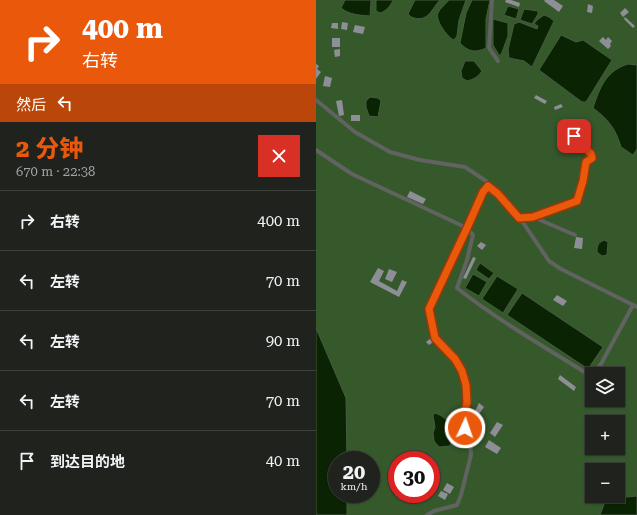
<!DOCTYPE html>
<html lang="zh">
<meta charset="utf-8">
<style>
:root{--surface:#1f221d;--page:#272a26;--text:#f1f3f6;--muted:#a1a4a4;--line:#3c3f3b;--accent:#ea580c}
body{margin:0;font-family:"Roboto Serif","Noto Sans SC",serif;background:var(--page);color:var(--text);height:100vh;display:flex;flex-direction:column;font-size:15px;white-space:nowrap}
*{box-sizing:border-box;margin:0}
p{font-size:13px;color:var(--muted)}
.icon{flex:none;width:22px;height:22px;fill:none;stroke:currentColor;stroke-width:2;stroke-linecap:round;stroke-linejoin:round}
.map{position:relative;flex:1;overflow:hidden}
.side{display:flex;flex-direction:column;background:var(--surface);width:316px}
.side>*{flex:none}
.guide{background:#ea580c;color:#fff;overflow:hidden}
.fabs{position:absolute;left:269px;top:367px;display:grid;gap:8px}
.fabs a{display:grid;place-items:center;width:40px;height:40px;border-radius:0px;background:var(--surface);box-shadow:0 1px 3px #0004,0 0 0 1px var(--line);font-size:20px}
.speed{position:absolute;left:12px;top:451px;display:flex;gap:8px;font-size:20px;font-weight:700;text-align:center}
.speed>*{display:grid;place-content:center;width:52px;height:52px;border-radius:50%;background:var(--surface);box-shadow:0 1px 3px #0004,0 0 0 1px var(--line);line-height:1}
.speed small{font-size:10px;font-weight:400}
.speed .limit{border:6px solid #d22;background:#fff;color:#111}
.pin{position:absolute;display:grid;place-items:center;width:34px;height:34px;color:#fff;margin:-17px;border-radius:8px;box-shadow:0 2px 6px #0006}
.me{position:absolute;width:44px;margin:-22px;rotate:3deg;stroke-linejoin:round;filter:drop-shadow(0 0 3px #0008)}
.turn{display:flex;align-items:center;gap:14px;height:84px;padding:0 16px;font-size:18px}
.turn .icon{width:52px;height:52px;stroke-width:2.5}
.turn b{display:block;font-size:28px;line-height:34px}
.then{display:flex;align-items:center;height:38px;padding:0 16px;background:#0003;gap:8px;font-size:15px}
.round{display:grid;place-items:center;flex:none;width:42px;height:42px;border-radius:0px;background:var(--page)}
.overview{display:flex;align-items:center;justify-content:space-between;height:68px;padding:0 16px}
h1{font-size:24px;font-weight:800;line-height:30px;color:var(--accent)}
ul{padding:0;list-style:none}
li{display:flex;align-items:center;gap:12px;height:60px;padding:0 16px;border-top:1px solid var(--line)}
li div{flex:1}
li b{display:block;font-size:15px}
li em{font-style:normal}
main{display:flex;flex:1;min-height:0}
.map>svg:first-child{display:block}
.green{fill:#36592c;fill-rule:evenodd}
.water{fill:#0a2403;stroke:#475a42}
.building{fill:#8e8e97}
.lines{fill:none;stroke-linecap:round;stroke-linejoin:round}
.minor{stroke:#60635f;stroke-width:4}
.route-casing{stroke:#983908;stroke-width:10}
.route{stroke:#ea580c;stroke-width:7}
</style>
<main>
<section class="side">
<div class="guide">
<div class="turn"><svg class="icon" aria-label="right" viewBox="0 0 24 24"><path d="M7 20v-9h11M14 6l5 5-5 5"/></svg><div><b>400 m</b>右转</div></div>
<div class="then">然后<svg class="icon" aria-label="left" viewBox="0 0 24 24"><path d="M17 20v-9H6M10 6l-5 5 5 5"/></svg></div>
</div>
<div class="overview"><div><h1>2 分钟</h1><p>670 m · 22:38</p></div><a class="round" style="background:#d93025;color:#fff"><svg class="icon" aria-label="close" viewBox="0 0 24 24"><path d="M6 6l12 12M18 6L6 18"/></svg></a></div>
<ul>
<li><svg class="icon" aria-label="right" viewBox="0 0 24 24"><path d="M7 20v-9h11M14 6l5 5-5 5"/></svg><div><b>右转</b></div><em>400 m</em></li>
<li><svg class="icon" aria-label="left" viewBox="0 0 24 24"><path d="M17 20v-9H6M10 6l-5 5 5 5"/></svg><div><b>左转</b></div><em>70 m</em></li>
<li><svg class="icon" aria-label="left" viewBox="0 0 24 24"><path d="M17 20v-9H6M10 6l-5 5 5 5"/></svg><div><b>左转</b></div><em>90 m</em></li>
<li><svg class="icon" aria-label="left" viewBox="0 0 24 24"><path d="M17 20v-9H6M10 6l-5 5 5 5"/></svg><div><b>左转</b></div><em>70 m</em></li>
<li><svg class="icon" aria-label="arrive" viewBox="0 0 24 24"><path d="M6 21V4h12l-3 4 3 4H6"/></svg><div><b>到达目的地</b></div><em>40 m</em></li>
</ul>
</section>
<div class="map">
<svg width="321" height="515" viewBox="0 0 321 515">
<rect width="100%" height="100%" fill="#292e27"/>
<!-- green -->
<path class="green" d="M0,0H321V515H0ZM276,374H302V400H276ZM276,422H302V448H276ZM21,460H55V494H21ZM81,460H115V494H81ZM276,470H302V496H276Z"/>
<!-- water -->
<g class="water">
<path d="M29,0H55L54,16C43,15 34,15 25,8Z"/>
<path d="M60,0H77C74,7 70,11 64,13L60,11Z"/>
<path d="M99,0H124C114,11 112,23 95,17L92,14Z"/>
<path d="M133,0H150L143,20L141,36L138,40C131,37 119,20 122,13C124,8 130,4 133,0Z"/>
<path d="M156,0H174L170,19V48C160,53 152,52 144,43L150,13Z"/>
<path d="M192,6L203,9L200,19L188,15Z"/>
<path d="M208,9L222,11V14L216,24L204,20Z"/>
<path d="M228,15L233,17L238,21L216,67L208,61L193,58L192,50L198,24L203,22L221,29L222,26L218,24L221,20Z"/>
<path d="M177,19L192,23V36L185,55H183L177,45Z"/>
<path d="M245,35L260,42L267,40L296,60L270,102H266L223,70Z"/>
<path d="M149,61H158L166,71C162,77 158,79 151,81L146,78L145,71Z"/>
<path d="M312,64L321,65V149L317,155L305,147C300,129 292,119 277,108C284,87 290,71 312,64Z"/>
<path d="M54,97L62,98L65,101L62,117L53,116L50,107V101Z"/>
<path d="M288,240L292,242L291,255L286,256L281,252C281,246 282,243 288,240Z"/>
<path d="M164,263L178,273L173,279L160,270Z"/>
<path d="M157,274L171,282L163,296L149,288Z"/>
<path d="M181,276L202,289L187,313L166,299Z"/>
<path d="M206,293L287,347L272,369L191,315Z"/>
<path d="M0,328L30,398L31,460H21V494H31V515H0Z"/>
<path d="M118,413C134,417 138,431 134,446L123,447L118,441L117,433L119,427L117,416Z"/>
<path d="M321,496V515H284L290,499Z"/>
</g>
<!-- building -->
<g class="building">
<path d="M190,0H195L204,3L203,7L189,2Z"/>
<path d="M229,0H238L247,6L243,12L228,1Z"/>
<path d="M272,4L277,6L276,13L271,12Z"/>
<path d="M309,8L313,12L307,17L304,13Z"/>
<path d="M309,17L319,26L317,28L308,19Z"/>
<path d="M26,22L32,23L31,30L25,29Z"/>
<path d="M16,23H22V29L15,28Z"/>
<path d="M39,25L49,27L47,34L37,32Z"/>
<path d="M287,37L290,40L292,37L296,41L294,44L295,46L292,49L283,41Z"/>
<rect x="16" y="38" width="8" height="9"/>
<path d="M24,49V56L19,57L18,50Z"/>
<path d="M0,64L3,66L1,69L5,72L0,79Z"/>
<path d="M9,76L16,78L14,87L7,86Z"/>
<path d="M220,95L231,101L229,104L218,98Z"/>
<path d="M26,100L28,115L23,116L20,101Z"/>
<path d="M245,104L247,107L239,110L238,107Z"/>
<rect x="35" y="115" width="9" height="6"/>
<path d="M254,126L256,130L245,134L243,130Z"/>
<path d="M94,191L110,199L107,204L91,197Z"/>
<path d="M260,237L267,238L266,249L258,248Z"/>
<path d="M165,242L170,245L166,250L161,246Z"/>
<path d="M157,257L160,258L150,279L147,278Z"/>
<path d="M62,268L68,271L63,281L81,291L86,280L91,282L83,297L54,282Z"/>
<path d="M73,269L81,272L76,282L69,279Z"/>
<path d="M241,295L251,301L247,306L237,300Z"/>
<path d="M115,338L117,342L113,345L110,342Z"/>
<path d="M244,375L260,387L258,391L242,379Z"/>
<path d="M163,403L168,407L163,414L159,411Z"/>
<path d="M153,416L157,419L153,424L149,421Z"/>
<path d="M181,422L187,425L179,437L174,433Z"/>
<path d="M173,440L185,448L181,454L169,447Z"/>
<path d="M131,483L138,487L134,494L127,490Z"/>
<path d="M125,491L132,494L129,500L122,496Z"/>
</g>
<g class="lines">
<!-- minor -->
<g class="minor">
<path d="M176,0L173,48L182,61"/>
<path d="M0,100L39,132L74,152L104,160L149,167L170,181L172,186L167,192L151,228L113,309L119,338L139,359L146,371L150,385L151,402L148,417L149,428L154,438L155,455L145,495L141,505L118,511L111,515"/>
<path d="M0,150L36,174L151,228L157,235L151,260L141,288C183,321 230,348 275,376L276,375"/>
<path d="M172,186L182,194L208,224L233,261L245,269L321,307"/>
<path d="M217,217L261,201L267,181L270,162L276,158L275,154L258,136"/>
<path d="M203,218L217,217L259,235"/>
<path d="M277,374L285,364L317,305"/>
</g>
</g>
<g class="lines">
<defs>
<path id="route" d="M149,428L148,417L151,402L150,385L146,371L139,359L119,338L113,309L151,228L167,192L172,186L182,194L203,218L217,217L261,201L267,181L270,162L276,158L275,154L258,136"/>
</defs>
<!-- route casing -->
<use href="#route" class="route-casing"/>
<!-- route -->
<use href="#route" class="route"/>
</g>
</svg>
<div class="fabs">
<a><svg class="icon" aria-label="layers" viewBox="0 0 24 24"><path d="M12 4l9 5-9 5-9-5zM3 14l9 5 9-5"/></svg></a>
<a>+</a>
<a>−</a>
</div>
<div class="speed"><div>20<small>km/h</small></div><div class="limit">30</div></div>
<div class="pin" style="left:258px;top:136px;background:#d93025"><svg class="icon" aria-label="arrive" viewBox="0 0 24 24"><path d="M6 21V4h12l-3 4 3 4H6"/></svg></div>
<svg class="me" style="left:149px;top:428px" viewBox="-20 -20 40 40"><circle r="17" fill="#ea580c" stroke="#fff" stroke-width="3"/><path d="M0-11L8 9 0 5-8 9z" fill="#fff"/></svg>
</div>
</main>
